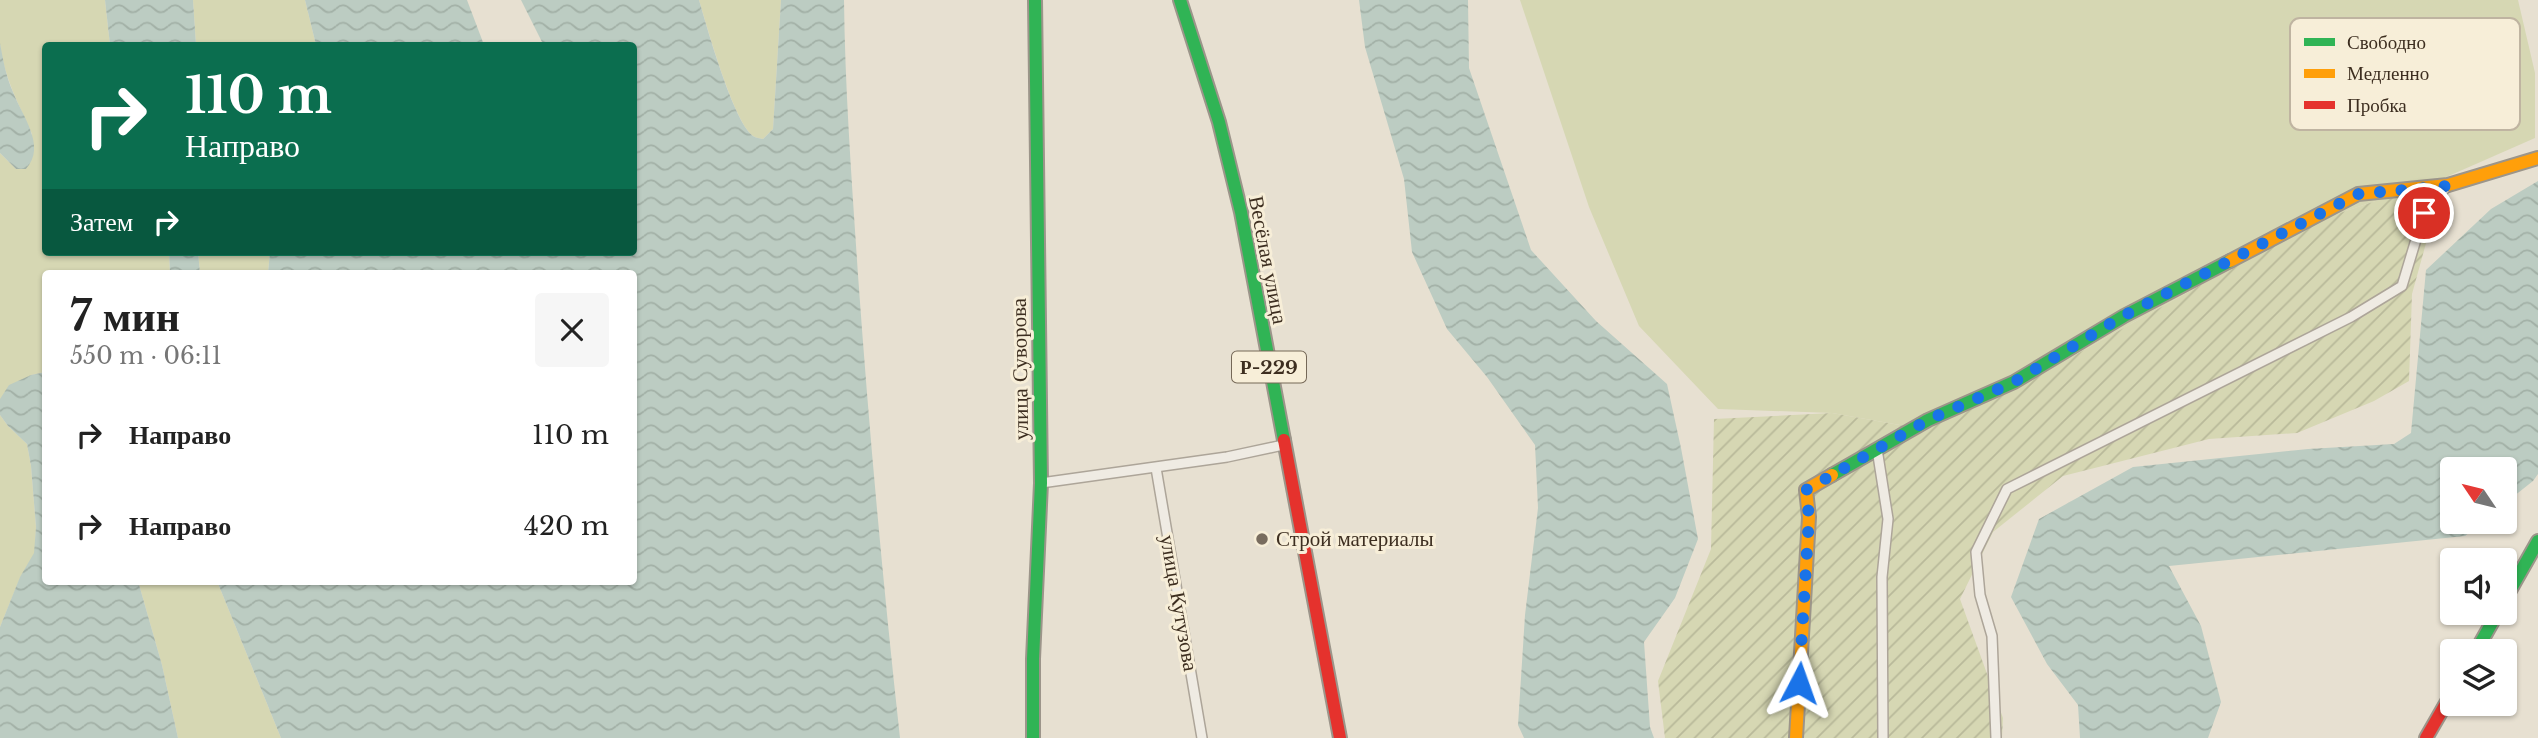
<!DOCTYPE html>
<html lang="ru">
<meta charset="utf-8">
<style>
:root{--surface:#fff;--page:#f6f6f6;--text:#222;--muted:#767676}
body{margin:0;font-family:"Libre Baskerville",serif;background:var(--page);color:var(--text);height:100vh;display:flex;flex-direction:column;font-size:26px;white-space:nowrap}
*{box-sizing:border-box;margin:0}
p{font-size:23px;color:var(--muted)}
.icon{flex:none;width:38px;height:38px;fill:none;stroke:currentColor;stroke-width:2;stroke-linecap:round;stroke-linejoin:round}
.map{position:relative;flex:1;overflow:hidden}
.side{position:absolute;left:42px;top:270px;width:595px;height:315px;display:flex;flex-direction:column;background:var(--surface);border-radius:7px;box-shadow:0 2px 5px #0004}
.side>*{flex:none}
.banner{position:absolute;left:42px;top:42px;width:595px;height:214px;border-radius:7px;box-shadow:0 2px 5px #0004;background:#0b6e4f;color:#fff;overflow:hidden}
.needle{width:46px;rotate:305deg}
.fabs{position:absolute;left:2440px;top:457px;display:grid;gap:14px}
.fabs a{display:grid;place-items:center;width:77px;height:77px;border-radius:7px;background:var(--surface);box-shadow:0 2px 5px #0004;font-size:35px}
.pin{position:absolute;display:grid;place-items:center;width:60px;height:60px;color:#fff;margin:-30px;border:4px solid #fff;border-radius:50%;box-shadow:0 2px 7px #0007}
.me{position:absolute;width:77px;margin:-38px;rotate:4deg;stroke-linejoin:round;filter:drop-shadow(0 0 5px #0008)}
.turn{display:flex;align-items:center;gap:24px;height:147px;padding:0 28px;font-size:32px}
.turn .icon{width:91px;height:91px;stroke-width:2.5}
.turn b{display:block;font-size:49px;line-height:60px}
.then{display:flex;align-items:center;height:66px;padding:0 28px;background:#0003;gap:14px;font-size:26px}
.round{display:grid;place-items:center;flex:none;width:74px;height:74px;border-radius:7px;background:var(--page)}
.summary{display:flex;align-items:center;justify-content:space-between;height:119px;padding:0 28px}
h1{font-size:42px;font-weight:700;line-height:52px}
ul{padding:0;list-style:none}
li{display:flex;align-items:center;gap:21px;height:91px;padding:0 28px}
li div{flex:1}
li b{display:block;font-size:26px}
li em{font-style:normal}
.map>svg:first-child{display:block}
.grass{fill:#d6d7b3}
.garden{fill:url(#garden-furrows)}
.water{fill:url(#water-waves)}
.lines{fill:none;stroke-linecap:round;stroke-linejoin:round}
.street-casing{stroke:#ada599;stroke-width:12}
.fast-casing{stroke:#9c958a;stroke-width:16}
.slow-casing{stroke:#9c958a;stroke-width:16}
.jam-casing{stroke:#9c958a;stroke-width:16}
.street{stroke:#efebe3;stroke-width:9}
.fast{stroke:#30b455;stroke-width:12}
.slow{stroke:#ff9f0a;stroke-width:12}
.jam{stroke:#e5322d;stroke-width:12}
.route{stroke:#1a73e8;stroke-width:12;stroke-dasharray:0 21.6}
.poi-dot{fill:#786c5e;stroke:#f7eed8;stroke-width:2.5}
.labels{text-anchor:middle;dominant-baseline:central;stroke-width:6;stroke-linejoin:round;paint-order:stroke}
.shield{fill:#f7eed8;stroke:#756857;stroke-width:2}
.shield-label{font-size:19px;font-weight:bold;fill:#3d2e20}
.street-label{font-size:21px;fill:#3d2e20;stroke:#f7eed8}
.poi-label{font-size:21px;fill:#3d2e20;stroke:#f7eed8;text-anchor:start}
.key{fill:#f7eed8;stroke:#bfb4a1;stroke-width:2}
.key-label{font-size:19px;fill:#3d2e20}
</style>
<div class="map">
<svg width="2538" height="738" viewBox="0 0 2538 738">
<defs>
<pattern id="garden-furrows" width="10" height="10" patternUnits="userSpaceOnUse" patternTransform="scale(1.75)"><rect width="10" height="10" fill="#d6d7b3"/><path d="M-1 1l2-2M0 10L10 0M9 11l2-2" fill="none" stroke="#b9b99a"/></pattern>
<pattern id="water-waves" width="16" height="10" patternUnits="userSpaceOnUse" patternTransform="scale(1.75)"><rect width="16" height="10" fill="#bcccc2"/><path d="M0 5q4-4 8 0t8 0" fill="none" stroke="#a2b0a6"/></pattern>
</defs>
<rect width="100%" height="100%" fill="#e7e0d1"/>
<!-- grass -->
<g class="grass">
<path d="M0,0H105L110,45L46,46V252H169L170,273H46L45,372L31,375L0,411V153L16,169L32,134C19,105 4,77 0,45C0,30 0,15 0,0Z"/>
<path d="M193,0H305L316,45H196Z"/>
<path d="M699,0H781L773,129L763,139C760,138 756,138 753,136C733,121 707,26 699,0Z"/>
<path d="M1520,0H2518L2535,73V138L2444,178L2316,221L2075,355L1911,427L1832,413L1718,409L1639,326L1589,207Z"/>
<path d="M198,252H270L268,273H200Z"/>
<path d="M0,415L8,426L27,444L31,466L36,527L35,553L20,578L0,627Z"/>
<path d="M138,581H217L281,738H178L162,665Z"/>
</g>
<!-- garden -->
<path class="garden" d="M2444,178L2412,294L2409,381L2374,401L2297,433L2209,439L2063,476L1993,532L1960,599L2003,718L2002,738H1665L1658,681L1711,549L1714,419L1832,413L1911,427L2075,355L2316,221Z"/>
<!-- water -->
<g class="water">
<path d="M105,0H193L196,45H110Z"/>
<path d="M305,0H467L484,45H316Z"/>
<path d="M521,0H699C707,27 733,121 753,136C756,138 760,138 763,139L773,129L781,0H844C845,92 852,183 858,275C869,429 883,584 900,738H281L217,581H634V273H268L270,252H634V46L541,45L542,42Z"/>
<path d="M1359,0H1468L1469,68L1531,250L1596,321L1667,384L1681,448L1698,539L1675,598L1644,642L1650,727L1654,738H1524L1518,725L1525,615L1538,508L1535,445L1487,377L1447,329L1412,252L1404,179L1365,47Z"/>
<path d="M0,43C3,60 6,76 13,92C22,116 47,146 26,169H16L0,153Z"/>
<path d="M2538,181V474L2533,481L2504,504V469H2452V522H2483L2465,536L2169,566L2201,626L2221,702L2208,738H2080L2078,705L2047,664L2011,597L2039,519L2133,467L2308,449L2394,444L2411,433L2426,270L2491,209Z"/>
<path d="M169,252H198L200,273H170Z"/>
<path d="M45,372L46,581H138L162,665L178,738H0V627L20,577L34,553L36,527L31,466L27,444L8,426L0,415V399L9,385L31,375Z"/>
</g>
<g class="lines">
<defs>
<g id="street">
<path d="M1877,449L1888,519L1882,577L1883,738"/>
<path d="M1156,468L1202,738"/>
<path d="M1041,483L1227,457L1283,445"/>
<path d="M1996,738L1992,636L1980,595L1976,552L2007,489L2351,317L2402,286L2424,213L2448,185"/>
</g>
<g id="fast">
<path d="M1180,0L1219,122L1241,212L1284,440"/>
<path d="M1832,475L1928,420L2014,382L2124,316L2230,261"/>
<path d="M2504,601L2538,541"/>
<path d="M2476,651L2498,612"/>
<path d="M1033,738V659L1041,483L1035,0"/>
</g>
<g id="slow">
<path d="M2230,261L2358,194L2448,185L2538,158"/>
<path d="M1796,738L1809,517L1806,490L1832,475"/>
</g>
<g id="jam">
<path d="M1284,440L1340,738"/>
<path d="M2426,738L2452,693"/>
</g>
</defs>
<!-- street casing -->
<use href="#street" class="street-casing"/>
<!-- fast casing -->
<use href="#fast" class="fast-casing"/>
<!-- slow casing -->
<use href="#slow" class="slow-casing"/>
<!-- jam casing -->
<use href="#jam" class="jam-casing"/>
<!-- street -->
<use href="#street" class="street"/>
<!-- fast -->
<use href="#fast" class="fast"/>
<!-- slow -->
<use href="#slow" class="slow"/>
<!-- jam -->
<use href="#jam" class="jam"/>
</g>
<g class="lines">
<!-- route -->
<path class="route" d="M1799,683L1809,517L1806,490L1928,420L2014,382L2123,316L2358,194L2448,186L2424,213"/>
</g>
<!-- markers -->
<circle class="poi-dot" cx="1262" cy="539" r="7"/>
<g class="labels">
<!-- shield labels -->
<rect class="shield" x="1232" y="351.5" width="74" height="31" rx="5"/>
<g class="shield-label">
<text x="1269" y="367">Р-229</text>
</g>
<!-- street labels -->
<g class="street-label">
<text transform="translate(1268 260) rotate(79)">Весёлая улица</text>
<text transform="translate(1020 369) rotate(-91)">улица Суворова</text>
<text transform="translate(1179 603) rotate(80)">улица Кутузова</text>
</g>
<!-- poi labels -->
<g class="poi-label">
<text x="1276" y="539">Строй материалы</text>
</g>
</g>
<!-- legend -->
<rect x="2290" y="18" width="230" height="112" rx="10" class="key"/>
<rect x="2304" y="38" width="31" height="8" fill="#30b455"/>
<rect x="2304" y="69" width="31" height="9" fill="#ff9f0a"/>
<rect x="2304" y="101" width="31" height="8" fill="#e5322d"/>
<g class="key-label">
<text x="2347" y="49">Свободно</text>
<text x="2347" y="80">Медленно</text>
<text x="2347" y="112">Пробка</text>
</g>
</svg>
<div class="fabs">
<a><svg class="needle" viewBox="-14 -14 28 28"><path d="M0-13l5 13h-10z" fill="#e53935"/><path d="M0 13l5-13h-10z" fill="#767676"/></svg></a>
<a><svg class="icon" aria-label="sound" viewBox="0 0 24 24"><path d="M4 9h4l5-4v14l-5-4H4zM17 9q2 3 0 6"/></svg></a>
<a><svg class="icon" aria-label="layers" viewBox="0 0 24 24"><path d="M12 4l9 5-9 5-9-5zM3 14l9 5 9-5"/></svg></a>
</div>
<div class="pin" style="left:2424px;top:213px;background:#d93025"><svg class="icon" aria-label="arrive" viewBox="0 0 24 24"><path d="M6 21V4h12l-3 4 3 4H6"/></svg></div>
<svg class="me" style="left:1799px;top:683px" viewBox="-20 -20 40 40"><path d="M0-17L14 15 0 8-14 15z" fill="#1a73e8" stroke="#fff" stroke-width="4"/></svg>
<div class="banner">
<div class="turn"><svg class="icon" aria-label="right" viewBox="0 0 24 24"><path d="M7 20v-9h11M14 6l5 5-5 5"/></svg><div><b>110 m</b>Направо</div></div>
<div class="then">Затем<svg class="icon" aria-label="right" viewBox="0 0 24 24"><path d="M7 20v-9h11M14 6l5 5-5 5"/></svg></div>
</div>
<section class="side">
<div class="summary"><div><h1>7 мин</h1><p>550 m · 06:11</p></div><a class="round"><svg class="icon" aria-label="close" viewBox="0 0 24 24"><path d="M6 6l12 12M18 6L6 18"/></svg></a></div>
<ul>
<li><svg class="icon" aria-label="right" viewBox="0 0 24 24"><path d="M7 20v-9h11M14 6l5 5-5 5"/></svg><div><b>Направо</b></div><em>110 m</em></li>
<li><svg class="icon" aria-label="right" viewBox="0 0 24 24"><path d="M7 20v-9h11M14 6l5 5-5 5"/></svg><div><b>Направо</b></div><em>420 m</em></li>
</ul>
</section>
</div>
